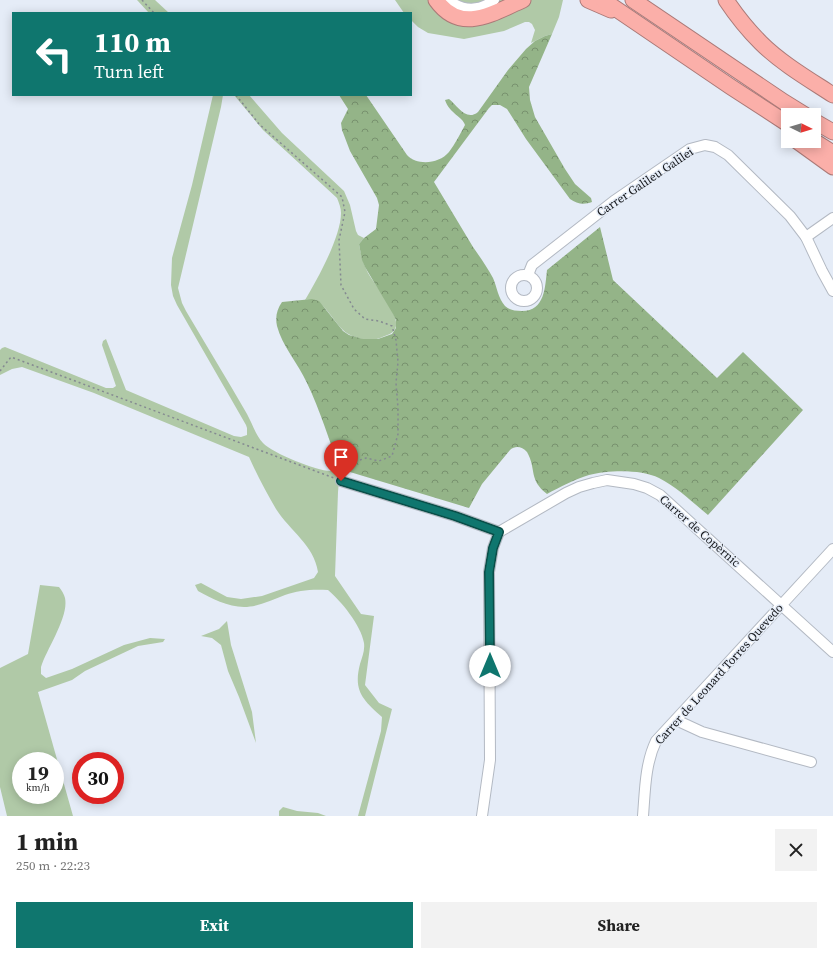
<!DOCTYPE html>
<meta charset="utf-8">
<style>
:root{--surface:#fff;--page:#f2f2f2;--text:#222;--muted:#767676;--accent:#0f766e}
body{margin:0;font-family:"Source Serif 4",serif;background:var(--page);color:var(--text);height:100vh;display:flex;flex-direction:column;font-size:15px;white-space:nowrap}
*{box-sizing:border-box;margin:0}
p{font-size:13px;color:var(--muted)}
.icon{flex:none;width:22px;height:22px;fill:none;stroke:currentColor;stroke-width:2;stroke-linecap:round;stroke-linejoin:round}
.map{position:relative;height:816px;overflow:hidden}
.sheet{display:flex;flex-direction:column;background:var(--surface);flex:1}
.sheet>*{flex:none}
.hud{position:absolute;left:12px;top:12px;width:400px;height:84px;border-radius:0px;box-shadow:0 2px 10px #0003;background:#0f766e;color:#fff;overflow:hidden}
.needle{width:26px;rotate:95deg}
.controls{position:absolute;left:781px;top:108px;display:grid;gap:8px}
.controls a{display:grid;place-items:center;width:40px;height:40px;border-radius:0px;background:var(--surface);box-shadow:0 2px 10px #0003;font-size:20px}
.speed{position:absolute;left:12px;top:752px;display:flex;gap:8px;font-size:20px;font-weight:700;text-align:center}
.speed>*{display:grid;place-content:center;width:52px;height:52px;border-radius:50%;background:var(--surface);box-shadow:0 2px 10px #0003;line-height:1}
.speed small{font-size:10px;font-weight:400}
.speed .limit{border:6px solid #d22;background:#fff;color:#111}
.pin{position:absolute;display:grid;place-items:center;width:34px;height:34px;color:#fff;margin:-41px -17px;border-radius:50% 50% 50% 0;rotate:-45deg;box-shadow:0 0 4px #0007}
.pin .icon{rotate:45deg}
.me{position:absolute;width:44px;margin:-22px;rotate:0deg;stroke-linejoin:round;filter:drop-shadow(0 0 3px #0008)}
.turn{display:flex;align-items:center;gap:14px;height:84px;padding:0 16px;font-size:18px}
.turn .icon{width:52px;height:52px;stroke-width:2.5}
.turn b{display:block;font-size:28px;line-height:34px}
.round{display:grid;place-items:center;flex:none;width:42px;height:42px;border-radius:0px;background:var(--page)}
.summary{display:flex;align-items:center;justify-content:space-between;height:68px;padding:0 16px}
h1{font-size:24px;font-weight:700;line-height:30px}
.button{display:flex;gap:8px;margin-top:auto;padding:8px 16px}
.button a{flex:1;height:46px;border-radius:0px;background:var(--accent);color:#fff;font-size:16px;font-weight:700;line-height:46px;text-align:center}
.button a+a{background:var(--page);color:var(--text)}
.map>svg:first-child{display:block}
.grass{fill:#b0c9a7;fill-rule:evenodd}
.forest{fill:url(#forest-crowns)}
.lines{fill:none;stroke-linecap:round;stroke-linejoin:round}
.minor-casing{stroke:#b3b9c3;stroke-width:12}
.highway-casing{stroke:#ab7a78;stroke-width:17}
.path{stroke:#848991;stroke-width:1.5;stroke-dasharray:2 3;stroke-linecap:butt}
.minor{stroke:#fff;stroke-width:10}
.highway{stroke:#fbafa9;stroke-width:15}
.route-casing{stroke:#0a4d48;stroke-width:10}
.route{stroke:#0f766e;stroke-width:7}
.labels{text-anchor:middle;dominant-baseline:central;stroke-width:3;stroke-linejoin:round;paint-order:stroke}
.street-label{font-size:12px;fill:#16181c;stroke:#e5ecf7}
</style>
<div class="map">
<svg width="833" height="816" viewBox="0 0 833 816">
<defs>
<pattern id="forest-crowns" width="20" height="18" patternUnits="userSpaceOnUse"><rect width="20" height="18" fill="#94b488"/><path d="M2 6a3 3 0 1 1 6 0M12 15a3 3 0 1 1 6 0" fill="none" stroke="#78916e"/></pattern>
</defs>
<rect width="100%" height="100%" fill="#e5ecf7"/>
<!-- grass -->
<g class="grass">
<path d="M137,0H155L169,13H149Z"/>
<path d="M395,0H563L559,17L552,34L545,36L531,43L535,30L532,24L529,22H525L504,31L464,39L428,33L418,27L411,20V13H404Z"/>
<path d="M213,95H223L221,107L178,288L182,303L186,311C206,345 227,379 247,414C252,423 256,436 263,443C272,453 317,471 330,471L333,468L336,457L340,469L338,492L335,576L361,614L374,616L365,685L379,703L392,709L365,816H358L381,731L382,717C363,700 353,691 360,664C362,657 365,651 364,643C361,625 341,601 328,590C313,589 298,590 285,595C272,600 258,607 244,607C228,607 211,598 198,591L195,585L201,583L227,597L241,599L262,596L314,578L318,572C314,545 290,531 276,509C266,492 257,475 249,457L94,393L22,367L12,369L0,375V350L2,348L5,347L106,388H113L116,386L102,345L103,341L106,339L126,390L234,436L241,437L247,435V428L246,425L177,305L173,296L171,285L172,258L192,185Z"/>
<path d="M234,95H249L282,133L344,191L350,205L356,231L358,235L364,238L359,244C361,255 363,263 368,273C375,285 399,314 396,326C395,334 386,335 380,338C375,340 368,340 362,339C355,337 348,335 343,330C330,318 324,298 305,300C317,280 341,237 341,213C341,208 339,203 337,198L263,130Z"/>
<path d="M40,585L59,587C62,591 64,594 65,598C69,617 47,648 41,667V674L46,678L72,669L124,645L150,638L165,639L163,642L138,646L85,671L72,680L38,692L73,816H7L0,787V668L28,654ZM21,761H55V795H21Z"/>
<path d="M227,621L231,645L252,712L256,743L239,697L228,671L221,645L212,638L201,636L219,629Z"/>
<path d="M283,807L297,811L318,813L326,816H279V811Z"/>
</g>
<!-- forest -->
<path class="forest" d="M552,34L529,87L530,100L535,117L565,169L575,184L591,198L592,202C584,205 577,204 570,199L526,139L507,109L500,105H492L489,108L434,182C447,204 460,225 473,247C480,257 487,267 493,278C497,287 498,298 505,306C509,310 515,311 522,311C545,311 545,287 547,270L600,227L613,280L717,378L743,352L803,410L708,515C692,502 677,487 659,478C641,469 608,470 589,475C575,479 560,487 547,494C528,479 537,470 527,452C522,447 516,445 510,450L482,484L469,508L340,469C329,440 320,410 307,383C298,363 282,346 277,326C275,317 277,309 282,302L312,299L319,301L343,331L349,335L363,339H378L392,334L396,328V320L393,314L365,267L362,260L359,244L364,238L376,229L379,205L377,198L350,151L342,130L341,123L348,109L339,95H366L407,155C417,166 439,164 449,152C455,144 460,134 465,125C463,117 449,113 445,100L449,99C457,105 466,122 478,112L508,70L526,49L535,41L545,36Z"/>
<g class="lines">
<defs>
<g id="minor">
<path d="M449,0C462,12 481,11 494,0"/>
<path d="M806,237L833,218"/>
<circle cx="524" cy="288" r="13"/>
<path d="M528,275L532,265L614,201L690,149L705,145L715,147L728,155L790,216L806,237L822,271L833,291"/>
<path d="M341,481L455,516L499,532"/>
<path d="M499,532L566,493L579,487L593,483L607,480L634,484L647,488L660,495L833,652"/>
<path d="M676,720L702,732L811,762"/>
<path d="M482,816L490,760L489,572L493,548L499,532"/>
<path d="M643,816C645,791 645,764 656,741L833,549"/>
</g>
<g id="highway">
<path d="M436,0C461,35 493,13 523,0"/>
<path d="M588,0L611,10"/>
<path d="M603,0L731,87L788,124"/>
<path d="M633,0L784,102L805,115"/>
<path d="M726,0C736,15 748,30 761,43C781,63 810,80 833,95"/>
<path d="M814,121L833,132"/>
<path d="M797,141L833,167"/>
<path d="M814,141L833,153"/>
</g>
</defs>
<!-- minor casing -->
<use href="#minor" class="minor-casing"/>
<!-- highway casing -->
<use href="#highway" class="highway-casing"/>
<!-- path -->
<g class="path">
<path d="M142,0L154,13"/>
<path d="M236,95L259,124L342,197L345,212L339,240L341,285L354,309L365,319L379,321L392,326L396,340L398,362L396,383L398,408V434L392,456L379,461L366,458L354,462L346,474"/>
<path d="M0,371L11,357L334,478"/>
</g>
<!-- minor -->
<use href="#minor" class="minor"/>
<!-- highway -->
<use href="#highway" class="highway"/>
</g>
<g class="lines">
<defs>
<path id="route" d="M341,481L455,516L499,532L493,548L489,572L490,666"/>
</defs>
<!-- route casing -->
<use href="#route" class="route-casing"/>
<!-- route -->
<use href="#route" class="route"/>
</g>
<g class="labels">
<!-- street labels -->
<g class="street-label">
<text transform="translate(645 182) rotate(-34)">Carrer Galileu Galilei</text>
<text transform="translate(700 531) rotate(41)">Carrer de Copèrnic</text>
<text transform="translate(719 674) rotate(-48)">Carrer de Leonard Torres Quevedo</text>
</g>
</g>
</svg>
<div class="controls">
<a><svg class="needle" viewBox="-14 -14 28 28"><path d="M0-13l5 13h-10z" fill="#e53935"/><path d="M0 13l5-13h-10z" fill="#767676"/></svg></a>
</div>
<div class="speed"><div>19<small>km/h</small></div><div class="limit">30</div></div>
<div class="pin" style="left:341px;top:481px;background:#d93025"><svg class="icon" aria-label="arrive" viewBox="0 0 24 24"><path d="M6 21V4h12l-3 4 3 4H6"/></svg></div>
<svg class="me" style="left:490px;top:666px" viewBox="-20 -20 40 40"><circle r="19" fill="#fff"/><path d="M0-13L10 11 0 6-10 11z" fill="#0f766e"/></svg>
<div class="hud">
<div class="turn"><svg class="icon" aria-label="left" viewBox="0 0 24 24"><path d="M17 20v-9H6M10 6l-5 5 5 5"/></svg><div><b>110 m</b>Turn left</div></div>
</div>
</div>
<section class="sheet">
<div class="summary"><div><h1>1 min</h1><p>250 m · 22:23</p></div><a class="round"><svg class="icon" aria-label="close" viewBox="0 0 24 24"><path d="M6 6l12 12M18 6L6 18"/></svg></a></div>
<div class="button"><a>Exit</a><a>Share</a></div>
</section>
